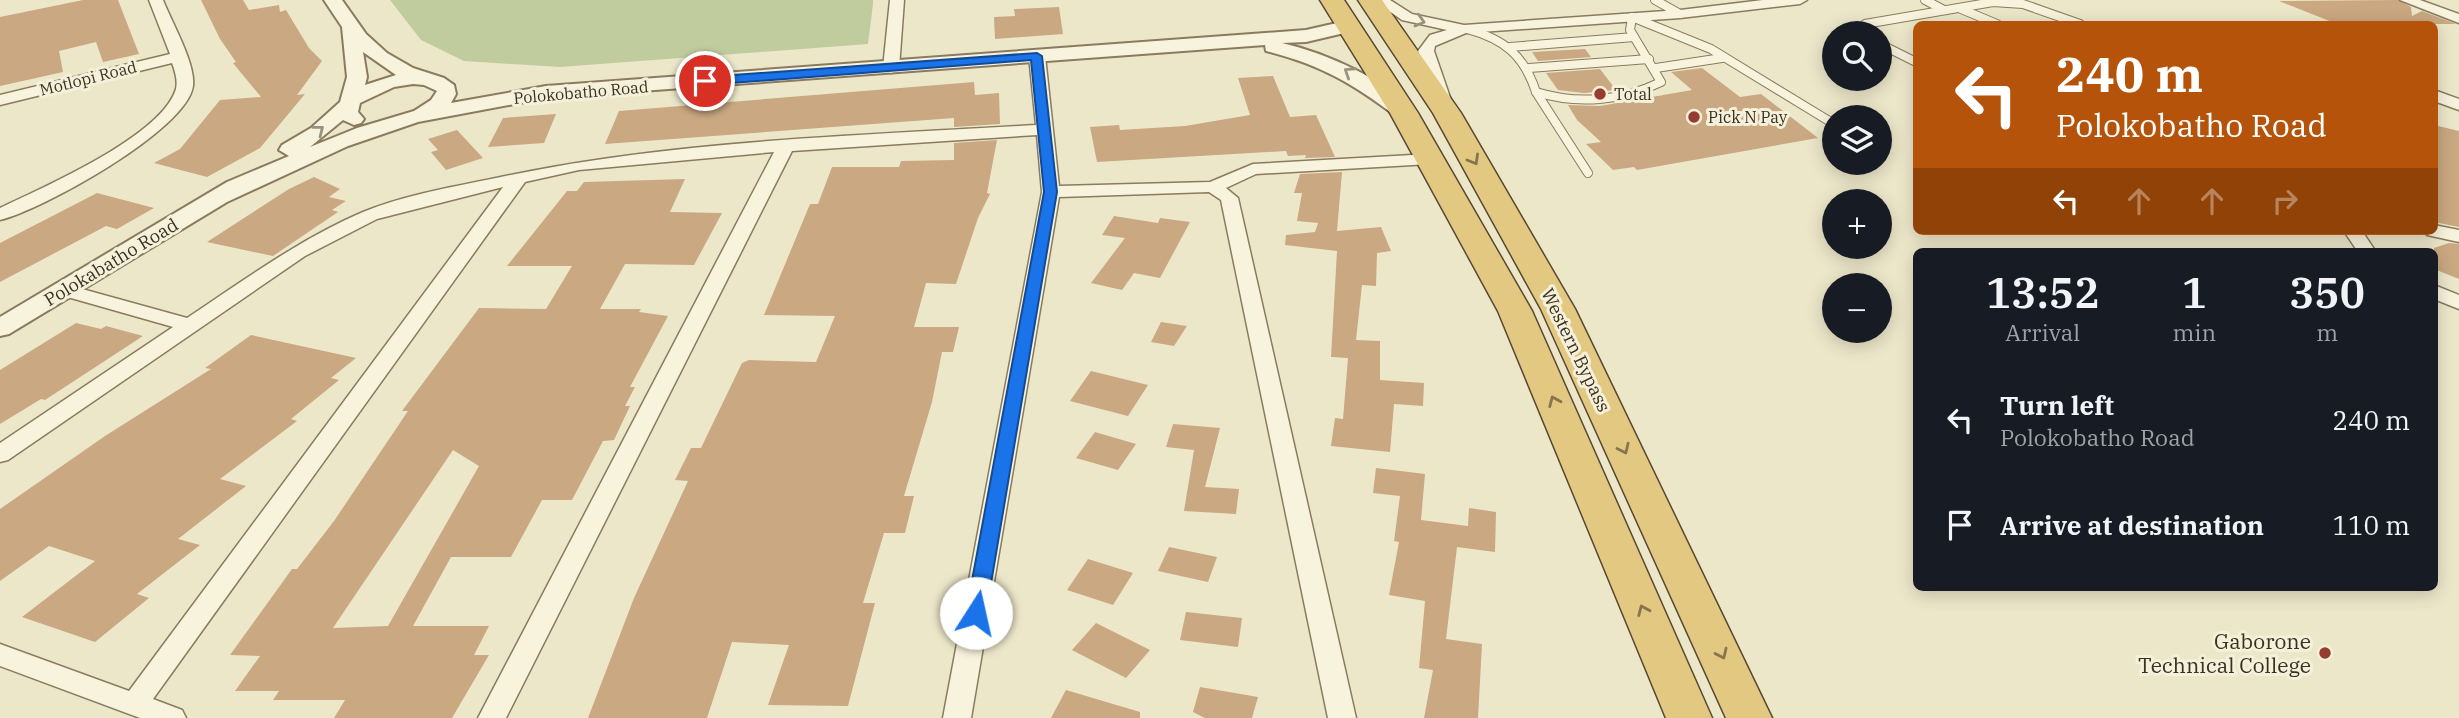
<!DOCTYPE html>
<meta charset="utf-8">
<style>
:root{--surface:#171b24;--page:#242831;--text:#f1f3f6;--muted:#9ea1a6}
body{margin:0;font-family:"IBM Plex Serif",serif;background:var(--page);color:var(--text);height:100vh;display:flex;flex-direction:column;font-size:26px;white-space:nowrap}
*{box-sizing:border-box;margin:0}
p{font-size:23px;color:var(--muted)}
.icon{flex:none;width:38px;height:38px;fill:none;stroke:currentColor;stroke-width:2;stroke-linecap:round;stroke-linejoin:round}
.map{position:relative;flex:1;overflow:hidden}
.panel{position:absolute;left:1913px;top:248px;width:525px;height:343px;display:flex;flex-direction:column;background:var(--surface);border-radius:10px;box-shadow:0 4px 18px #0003}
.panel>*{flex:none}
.banner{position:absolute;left:1913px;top:21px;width:525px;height:214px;border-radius:10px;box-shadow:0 4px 18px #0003;background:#b45309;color:#fff;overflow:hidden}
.buttons{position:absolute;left:1822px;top:21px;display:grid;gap:14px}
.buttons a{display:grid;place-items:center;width:70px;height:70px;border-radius:50%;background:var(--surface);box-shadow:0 4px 18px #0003;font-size:35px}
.pin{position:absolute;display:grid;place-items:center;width:60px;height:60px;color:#fff;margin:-30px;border:4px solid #fff;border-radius:50%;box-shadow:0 2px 7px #0007}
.me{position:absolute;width:77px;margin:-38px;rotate:10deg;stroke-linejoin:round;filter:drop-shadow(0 0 5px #0008)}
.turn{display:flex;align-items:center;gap:24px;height:147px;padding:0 28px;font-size:32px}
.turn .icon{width:91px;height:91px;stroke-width:2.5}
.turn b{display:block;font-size:49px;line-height:60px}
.lanes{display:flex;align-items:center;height:66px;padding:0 28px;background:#0003;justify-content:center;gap:35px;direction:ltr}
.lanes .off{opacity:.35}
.eta{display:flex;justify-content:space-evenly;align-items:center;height:119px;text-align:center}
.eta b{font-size:42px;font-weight:600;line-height:49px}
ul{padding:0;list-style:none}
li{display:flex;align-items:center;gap:21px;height:105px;padding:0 28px}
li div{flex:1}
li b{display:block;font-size:26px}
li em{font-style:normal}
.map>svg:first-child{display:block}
.green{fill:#c1cc9e}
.building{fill:#caa881;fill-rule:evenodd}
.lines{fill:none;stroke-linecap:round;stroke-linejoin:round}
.service-casing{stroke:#8a7b5f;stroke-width:10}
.minor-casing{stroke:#8a7b5f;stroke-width:3}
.tertiary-casing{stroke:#8a7b5f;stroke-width:4}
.trunk-casing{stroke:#584832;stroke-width:3}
.service{stroke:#f8f3dd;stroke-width:8}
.minor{fill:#f8f3dd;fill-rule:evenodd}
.tertiary{fill:#f8f3dd;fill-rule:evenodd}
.trunk{fill:#e3c882;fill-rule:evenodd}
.oneway{stroke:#9a927f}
.oneway2{stroke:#87754d}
.route{fill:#1a73e8;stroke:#114b97;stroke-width:2}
.poi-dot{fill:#963c31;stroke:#f5f0d9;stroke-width:2.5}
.labels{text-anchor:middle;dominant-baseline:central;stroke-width:6;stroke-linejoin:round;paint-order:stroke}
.far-street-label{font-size:16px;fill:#3b3121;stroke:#f5f0d9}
.far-poi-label{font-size:16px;fill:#3b3121;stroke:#f5f0d9;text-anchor:start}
.street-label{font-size:18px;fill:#3b3121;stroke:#f5f0d9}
.near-poi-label{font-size:21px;fill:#3b3121;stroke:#f5f0d9;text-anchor:end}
</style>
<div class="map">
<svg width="2459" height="718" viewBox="0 0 2459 718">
<rect width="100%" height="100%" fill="#ede7ca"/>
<!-- green -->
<path class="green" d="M390,0H873V4L868,44L560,67L464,61L421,40Z"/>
<!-- building -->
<g class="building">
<path d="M83,0H118L139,54L103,62L96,42L59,51L63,72L0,86V17Z"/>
<path d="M201,0H243L249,10L279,5L280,12L286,10L309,48L322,61L297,95L305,94L260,148L207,177L154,163L180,149L220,100L261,97L233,63L236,62L220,39Z"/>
<path d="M2398,0L2411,7L2412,16L2422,11L2456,24H2337L2279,1Z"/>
<path d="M1059,7L1063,34L995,39L994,17L1015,16L1014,9Z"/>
<path d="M1585,49L1591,57L1538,61L1532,52Z"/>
<path d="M1702,68L1740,97L1761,94L1818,138L1637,170L1634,167L1613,170L1586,144L1601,142L1577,120L1568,105L1600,106L1692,90L1671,72Z"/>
<path d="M1600,69L1616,90L1584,93L1558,90L1546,73Z"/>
<path d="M1273,76L1290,117L1316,115L1335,157L1305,158L1306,155L1288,156L1286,151L1097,162L1090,127L1119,125L1120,130L1185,126L1250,115L1238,78Z"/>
<path d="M974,82L975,95L999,93L1000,124L954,127V118L605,144L619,111Z"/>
<path d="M556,114L544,143L488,147L503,118Z"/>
<path d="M2434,125L2459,131V227L2434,222Z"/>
<path d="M457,130L483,158L446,170L431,152L438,150L428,139Z"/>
<path d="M997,140L987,193L990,194L978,218L956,284L926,283L914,327H959L953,352H942L932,402L904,496H914L905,533H884L863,603H875L848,706L768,705L789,645L732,642L707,718H588L634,598L688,481L675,480L691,448H701L742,363L749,360L816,362L835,316L764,315L810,204H818L832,167H899L901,161L954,160V143Z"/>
<path d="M1342,172L1337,231L1381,227L1391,251L1377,253L1376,286L1362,285L1356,340L1380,341V380L1424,383L1423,406L1394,404L1390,452L1331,446L1335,418L1343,419L1348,358L1331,357L1337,251L1285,245L1286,235L1315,232L1318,223L1297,221L1302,193H1294L1300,174Z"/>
<path d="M314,177L340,189L329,197L346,201L332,210L338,212L273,256L207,242L289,189Z"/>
<path d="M685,179L670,212L722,213L694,265L625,264L600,309H641L639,312L668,316L630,387H635L625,406H630L614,440L603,441L572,500H542L511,557H451L413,626H489L474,655H489L452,718H334L345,700H273L279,691H235L260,656L230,655L292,569H297L334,521L408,411H402L479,308L546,309L572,266H507L567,191H577L584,182ZM453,450L479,466L388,626L333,628Z"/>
<path d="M97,193L154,208L117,229L106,226L0,282V243Z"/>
<path d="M1114,216L1158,223L1160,218L1190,222L1160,278L1134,273L1122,290L1091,283L1125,238L1102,235Z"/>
<path d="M2449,243L2459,244V279L2434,269V248Z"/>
<path d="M1161,322L1187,326L1174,346L1151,342Z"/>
<path d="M76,323L101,329L106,326L143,336L45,400L41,399L0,424V370Z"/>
<path d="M251,335L356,358L331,378L339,380L291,419L297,421L220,479L246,486L178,539L200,545L137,594L149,598L95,642L22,617L95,561L49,546L0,581V509L105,436L211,369L205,368Z"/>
<path d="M1091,371L1148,385L1128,416L1070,401Z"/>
<path d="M1173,424L1220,428L1205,487L1239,489L1236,514L1184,511L1194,450L1166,447Z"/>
<path d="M1095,432L1136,444L1118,470L1076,458Z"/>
<path d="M1376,468L1425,474L1421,520L1468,526L1469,508L1496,512L1495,552L1457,547L1446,639L1482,644L1478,718H1424L1433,670L1419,668L1425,601L1389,595L1399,542L1394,541L1400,496L1373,493Z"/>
<path d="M1169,547L1217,557L1208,582L1158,571Z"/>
<path d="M1088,559L1133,573L1113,605L1067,590Z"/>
<path d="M1186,612L1242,618L1238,647L1180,640Z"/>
<path d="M1096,623L1150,650L1126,678L1072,650Z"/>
<path d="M1200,687L1258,697L1252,718H1205L1193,712Z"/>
<path d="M1066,690L1140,712V718H1051Z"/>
</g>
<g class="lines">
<defs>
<g id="service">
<path d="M1655,0L1680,14"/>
<path d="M1925,0L1944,10"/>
<path d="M1961,9L1997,24"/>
<path d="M1467,29C1504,39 1524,55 1536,92C1578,105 1622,101 1661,82L1630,30L1632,17L1711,49L1834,124"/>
<path d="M1861,33L1865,24L1993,2L2023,4L2080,24"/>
<path d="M1880,44L1916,62"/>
<path d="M1510,47L1634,37"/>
<path d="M1529,68L1649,59"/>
<path d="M1656,68L1722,58"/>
<path d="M1536,92L1588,173"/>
</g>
<g id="minor">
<path d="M149,0H163C171,21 196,64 193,86C187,130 42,210 0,220V208C44,187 162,136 176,89C178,81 175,71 172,63L0,105V95L170,54Z"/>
<path d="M890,0H904L899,68L891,73L883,68Z"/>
<path d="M1373,0H1390L1412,14L1464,25L1680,10L1763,0H1807L1800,4L1680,18L1466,33L1435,46L1434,51L1452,103L1444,108L1436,103L1418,51L1430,35L1447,30L1402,20Z"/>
<path d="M2400,0H2420L2459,14V23Z"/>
<path d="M1037,51L1045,56L1059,186L1210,182L1253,164L1430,154L1439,159L1430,164L1256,174L1226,188L1238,198L1356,718H1328L1221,200L1209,192L1059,197L971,718H943L1042,192L1037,135L792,151L506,718H478L774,152L579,170L525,182L153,699L182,710L186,718H140L0,666V644L129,691L503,187L377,219L305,256L8,460L0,462V443L173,327L57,294L54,290L57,286L64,284L187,318C244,280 300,239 363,212C404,195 452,187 496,178C671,140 856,136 1036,125L1029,56Z"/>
<path d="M2434,90L2459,99V110L2434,101Z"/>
<path d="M2434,225L2459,230V242L2427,235L2425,231H2434Z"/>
<path d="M2344,231H2362L2376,252H2358Z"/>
<path d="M2434,285L2459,295V309L2434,299Z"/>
</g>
<path id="tertiary" d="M324,0H342L366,34L387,53L413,68L444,78L454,85L456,94L451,103L546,86L1306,30L1350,20L1359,26L1357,30L1306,42L1282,43C1322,52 1390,80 1414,113L1404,119L1397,117C1352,83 1321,65 1266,51L1265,45L546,98L418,122L348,146L227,202L9,334L0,336V317L227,182L289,156L279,150L282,145L311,128L340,102L347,77L342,27ZM363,52L396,75L365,85L367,77ZM413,84L424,85L437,91L431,100L414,111L357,128L310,147L343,120L354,125L361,123L364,119L358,112L360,103L394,87Z"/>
<g id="trunk">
<path d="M1320,0H1344L1418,113L1532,311L1712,718H1666L1498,311L1390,113Z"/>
<path d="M1358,0H1382L1461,113L1575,309L1772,718H1726L1541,309L1433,113Z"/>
</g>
</defs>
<!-- service casing -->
<use href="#service" class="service-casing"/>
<!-- minor casing -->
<use href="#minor" class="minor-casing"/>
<!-- tertiary casing -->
<use href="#tertiary" class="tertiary-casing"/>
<!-- trunk casing -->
<use href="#trunk" class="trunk-casing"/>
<!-- service -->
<use href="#service" class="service"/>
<!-- minor -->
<use href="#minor" class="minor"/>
<!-- tertiary -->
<use href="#tertiary" class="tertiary"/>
<!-- trunk -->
<use href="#trunk" class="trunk"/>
</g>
<!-- one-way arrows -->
<defs><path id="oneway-chevron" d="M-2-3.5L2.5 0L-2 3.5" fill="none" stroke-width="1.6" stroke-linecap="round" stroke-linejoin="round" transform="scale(1.75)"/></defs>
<g class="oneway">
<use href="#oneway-chevron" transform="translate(1420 21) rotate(16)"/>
<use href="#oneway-chevron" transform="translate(1349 72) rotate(-147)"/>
<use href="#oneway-chevron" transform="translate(319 130) rotate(-38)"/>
</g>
<g class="oneway2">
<use href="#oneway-chevron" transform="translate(1474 160) rotate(60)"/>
<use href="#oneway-chevron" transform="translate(1554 401) rotate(-113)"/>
<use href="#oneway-chevron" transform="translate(1624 449) rotate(65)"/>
<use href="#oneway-chevron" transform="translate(1643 610) rotate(-113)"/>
<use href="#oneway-chevron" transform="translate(1722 654) rotate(65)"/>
</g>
<!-- route -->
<path class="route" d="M1037,53L1042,56L1057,192L986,613L983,618H969L966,613L1044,192L1031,60L705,85L699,81L705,77Z"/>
<!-- markers -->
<g class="poi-dot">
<circle cx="1600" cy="94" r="7"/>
<circle cx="1694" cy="117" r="7"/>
<circle cx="2325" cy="653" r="7"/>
</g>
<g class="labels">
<!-- far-street labels -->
<g class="far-street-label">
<text transform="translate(88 78) rotate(-14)">Motlopi Road</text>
<text transform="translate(581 92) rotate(-5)">Polokobatho Road</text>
</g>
<!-- far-poi labels -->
<g class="far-poi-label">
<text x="1614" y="94">Total</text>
<text x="1708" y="117">Pick N Pay</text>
</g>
<!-- street labels -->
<g class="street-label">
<text transform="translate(111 262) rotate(-31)">Polokabatho Road</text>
<text transform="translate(1576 350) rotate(64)">Western Bypass</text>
</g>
<!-- near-poi labels -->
<g class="near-poi-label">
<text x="2311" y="641">Gaborone<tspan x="2311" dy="24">Technical College</tspan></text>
</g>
</g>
</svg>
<div class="buttons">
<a><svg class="icon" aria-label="search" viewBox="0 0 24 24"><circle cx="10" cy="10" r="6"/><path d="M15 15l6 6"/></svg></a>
<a><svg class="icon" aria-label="layers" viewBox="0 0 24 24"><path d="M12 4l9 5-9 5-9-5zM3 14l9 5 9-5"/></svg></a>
<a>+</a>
<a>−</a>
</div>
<div class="pin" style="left:705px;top:81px;background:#d93025"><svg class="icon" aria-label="arrive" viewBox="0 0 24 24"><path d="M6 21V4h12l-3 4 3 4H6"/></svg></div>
<svg class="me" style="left:976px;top:613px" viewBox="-20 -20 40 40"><circle r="19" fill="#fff"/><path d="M0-13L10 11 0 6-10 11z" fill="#1a73e8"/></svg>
<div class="banner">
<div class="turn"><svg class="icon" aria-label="left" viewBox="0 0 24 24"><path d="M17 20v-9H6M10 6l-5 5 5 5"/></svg><div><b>240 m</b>Polokobatho Road</div></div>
<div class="lanes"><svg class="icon" aria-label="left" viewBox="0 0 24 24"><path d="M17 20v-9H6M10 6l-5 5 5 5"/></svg><svg class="icon off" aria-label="ahead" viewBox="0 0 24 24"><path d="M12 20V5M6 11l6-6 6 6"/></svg><svg class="icon off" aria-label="ahead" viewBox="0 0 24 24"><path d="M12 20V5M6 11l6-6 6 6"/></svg><svg class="icon off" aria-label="right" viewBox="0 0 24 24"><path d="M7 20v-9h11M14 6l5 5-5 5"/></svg></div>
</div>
<section class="panel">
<div class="eta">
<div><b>13:52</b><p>Arrival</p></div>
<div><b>1</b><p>min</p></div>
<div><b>350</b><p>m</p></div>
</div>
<ul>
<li><svg class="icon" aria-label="left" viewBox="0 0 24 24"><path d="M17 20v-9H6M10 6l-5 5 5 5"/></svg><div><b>Turn left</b><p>Polokobatho Road</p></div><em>240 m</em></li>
<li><svg class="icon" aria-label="arrive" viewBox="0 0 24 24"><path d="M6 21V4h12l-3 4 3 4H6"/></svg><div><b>Arrive at destination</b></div><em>110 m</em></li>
</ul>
</section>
</div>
